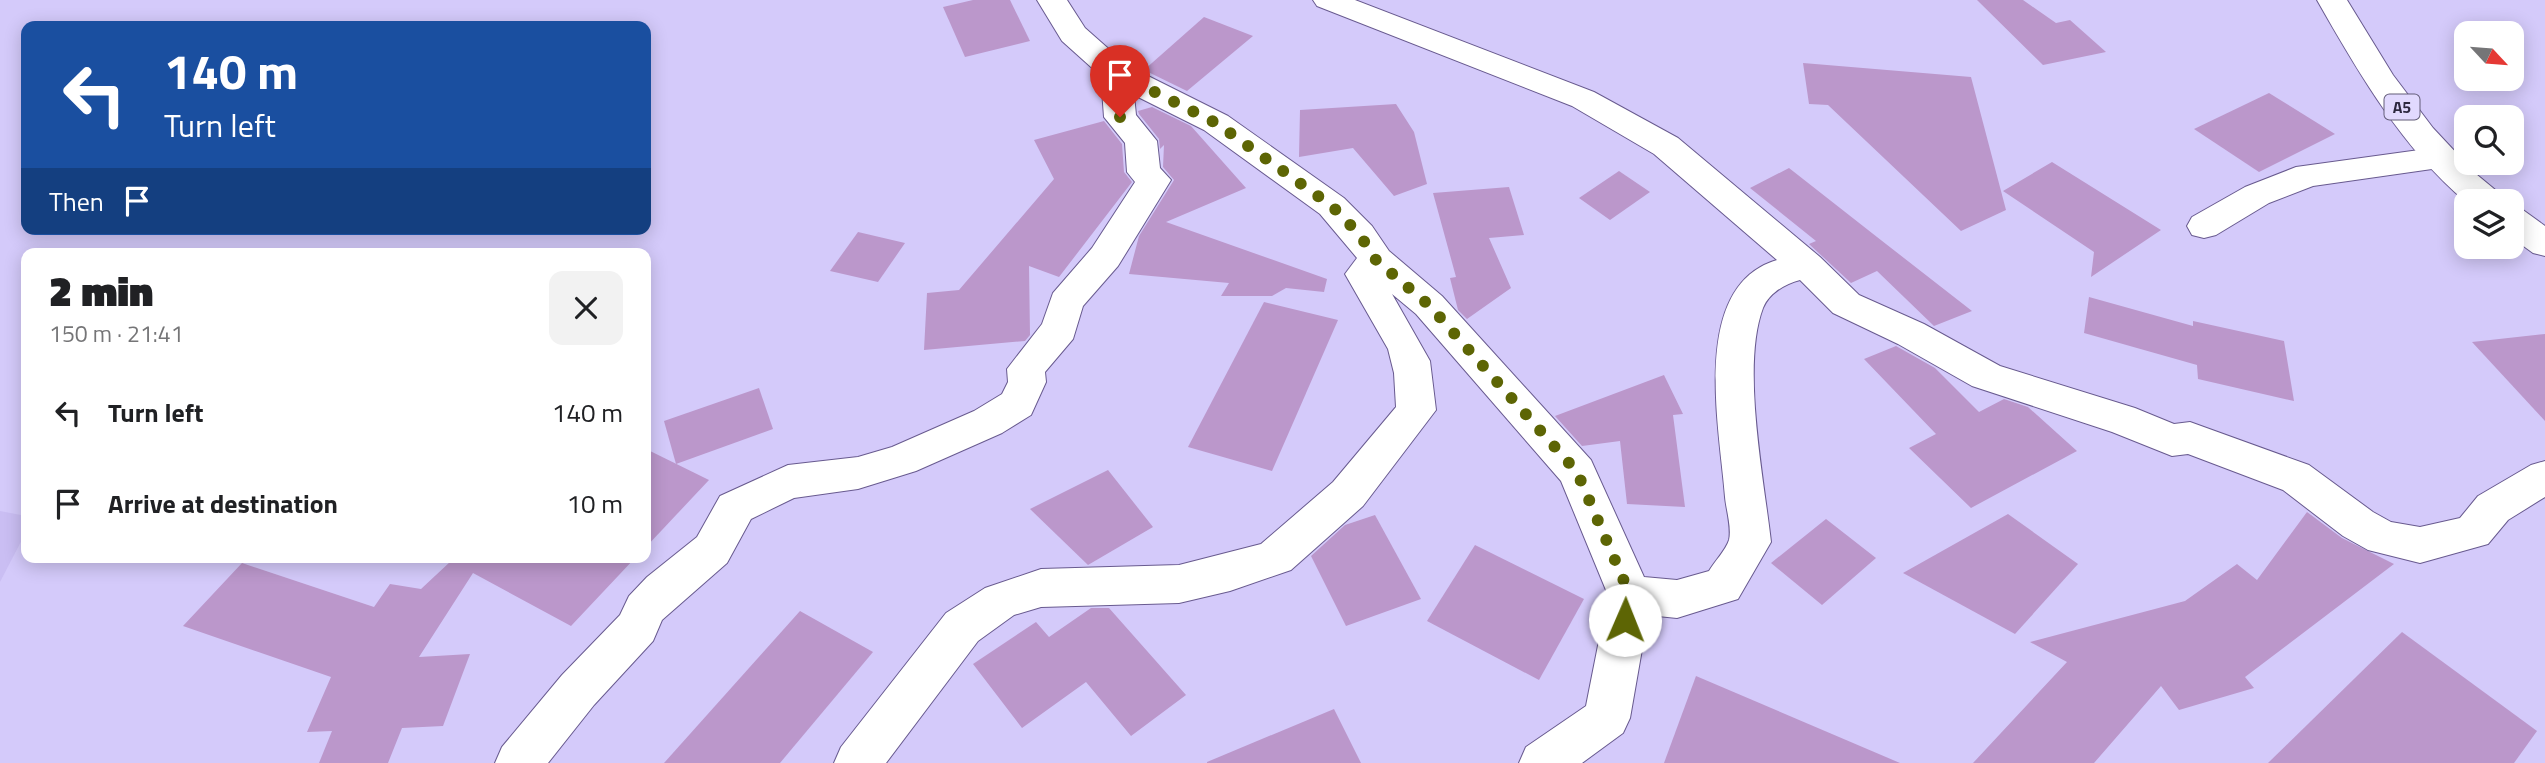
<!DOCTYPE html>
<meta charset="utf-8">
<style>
:root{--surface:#fff;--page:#f2f2f2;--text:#202124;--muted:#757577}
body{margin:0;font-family:"Titillium Web",sans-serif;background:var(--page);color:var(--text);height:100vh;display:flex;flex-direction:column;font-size:26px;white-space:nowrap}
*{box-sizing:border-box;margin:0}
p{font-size:23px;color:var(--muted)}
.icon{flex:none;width:38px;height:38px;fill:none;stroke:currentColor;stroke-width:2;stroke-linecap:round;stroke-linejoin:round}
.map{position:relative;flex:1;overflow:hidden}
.details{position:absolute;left:21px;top:248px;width:630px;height:315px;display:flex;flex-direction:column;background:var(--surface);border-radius:14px;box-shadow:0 4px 18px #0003}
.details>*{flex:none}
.top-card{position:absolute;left:21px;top:21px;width:630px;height:214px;border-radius:14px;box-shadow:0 4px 18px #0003;background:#1a4fa0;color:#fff;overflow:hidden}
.needle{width:46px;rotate:116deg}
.controls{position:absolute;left:2454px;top:21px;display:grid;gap:14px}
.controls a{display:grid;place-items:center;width:70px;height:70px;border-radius:14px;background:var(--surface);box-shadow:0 4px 18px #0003;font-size:35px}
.pin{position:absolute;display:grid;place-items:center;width:60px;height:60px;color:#fff;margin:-72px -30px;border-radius:50% 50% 50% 0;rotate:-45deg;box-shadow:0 0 7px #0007}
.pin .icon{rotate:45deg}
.me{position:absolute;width:77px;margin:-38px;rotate:1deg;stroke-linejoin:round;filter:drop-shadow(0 0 5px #0008)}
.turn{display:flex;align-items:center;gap:24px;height:147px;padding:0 28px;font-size:32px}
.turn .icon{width:91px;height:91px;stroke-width:2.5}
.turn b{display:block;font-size:49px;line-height:60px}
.then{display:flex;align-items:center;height:66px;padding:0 28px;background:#0003;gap:14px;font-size:26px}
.round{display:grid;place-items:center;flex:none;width:74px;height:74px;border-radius:14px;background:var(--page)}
.summary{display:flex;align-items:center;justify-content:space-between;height:119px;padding:0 28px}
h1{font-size:42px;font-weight:800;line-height:52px}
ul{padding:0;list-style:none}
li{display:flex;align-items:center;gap:21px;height:91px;padding:0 28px}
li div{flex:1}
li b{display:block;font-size:26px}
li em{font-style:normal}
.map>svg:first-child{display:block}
.built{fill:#cabef3}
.building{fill:#bb97cb}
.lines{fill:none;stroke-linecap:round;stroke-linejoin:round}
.minor-casing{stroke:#685a8f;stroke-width:2}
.highway-casing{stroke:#685a8f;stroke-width:2}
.minor{fill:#fff;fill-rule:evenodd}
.highway{fill:#fff;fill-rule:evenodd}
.route{stroke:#5d6504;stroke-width:12;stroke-dasharray:0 21.6}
.labels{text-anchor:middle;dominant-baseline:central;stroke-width:5;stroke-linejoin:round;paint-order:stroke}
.shield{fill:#e1d9fe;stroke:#635d78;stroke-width:2}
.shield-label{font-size:16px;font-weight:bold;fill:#2d283f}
</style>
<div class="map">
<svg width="2545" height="763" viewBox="0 0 2545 763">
<rect width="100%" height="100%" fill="#d4cafa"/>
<!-- built -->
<path class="built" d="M0,511L26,516V532L0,582Z"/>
<!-- building -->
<g class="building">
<path d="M973,0H1010L1030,41L965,57L943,7Z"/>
<path d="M1977,0H2023L2056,23L2070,20L2106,52L2043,65Z"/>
<path d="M1204,17L1253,36L1187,91L1144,70Z"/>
<path d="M1803,63L1971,77L2006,210L1961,231L1828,105L1809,104Z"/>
<path d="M2269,93L2335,134L2259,172L2194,129Z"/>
<path d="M1396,104L1414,132L1427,184L1394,196L1353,148L1299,157L1300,110Z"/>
<path d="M1152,107L1191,126L1246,188L1166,222L1327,279L1324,292L1286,288L1272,296H1221L1229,283L1129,274L1139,236L1174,180L1163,167L1164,145L1160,149L1159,139L1139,114L1138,111Z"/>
<path d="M1104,121L1122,144L1124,172L1132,182L1059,277L1029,266L1030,335L1025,341L924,350L927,293L959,290L1054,179L1034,140Z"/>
<path d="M2052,162L2161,230L2091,277L2094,252L2003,191Z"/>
<path d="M1789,168L1877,237L1972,311L1934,326L1877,271L1851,283L1809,244L1816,241L1750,188Z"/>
<path d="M1619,171L1650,192L1610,220L1579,198Z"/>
<path d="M1509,187L1524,235L1489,238L1511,288L1467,319L1458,310L1450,278L1456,277L1433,193Z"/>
<path d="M858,232L905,243L878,282L830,271Z"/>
<path d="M2089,297L2193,326V321L2284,341L2294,401L2198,379L2197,365L2084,333Z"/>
<path d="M1264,302L1338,320L1272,471L1188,447Z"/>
<path d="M2545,334V421L2472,342Z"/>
<path d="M1896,346L1935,368L1979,412L2004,399L2028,407L2077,451L1971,508L1909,448L1936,434L1864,359Z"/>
<path d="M1664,375L1683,414L1673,415L1685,507L1627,504L1620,441L1582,446L1555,416Z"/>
<path d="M759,388L773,429L676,464L664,421Z"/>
<path d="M646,449L709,480L646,547Z"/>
<path d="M1108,470L1153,527L1088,565L1030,509Z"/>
<path d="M2307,512L2342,538L2394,564L2245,677L2254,688L2179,710L2161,686L2094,763H1973L2067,662L2030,642L2185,601L2237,564L2257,580Z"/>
<path d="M2008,514L2078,564L2015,634L1903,573Z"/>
<path d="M1375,515L1421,599L1346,626L1311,556L1345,525Z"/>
<path d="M1826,519L1876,558L1822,605L1771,563Z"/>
<path d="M1475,545L1584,599L1539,680L1427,621Z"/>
<path d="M446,558H635L571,626L473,573L419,657L470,654L443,726L402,728L388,763H319L332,731L307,732L331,677L183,626L242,563L374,607L390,584L421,589L451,561Z"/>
<path d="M1091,608H1109L1186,695L1131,736L1086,682L1022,728L973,664L1036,622L1049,637Z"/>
<path d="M800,611L873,652L780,763H664Z"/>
<path d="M2402,632L2537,731L2514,763H2268Z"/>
<path d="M1696,676L1900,763H1664Z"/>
<path d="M1334,709L1361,763H1207V762Z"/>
</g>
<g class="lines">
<defs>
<g id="minor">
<path d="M1037,0H1067L1085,28L1128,66L1228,116L1344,198L1372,226L1389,251L1442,296L1591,460L1644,577L1677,580L1709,571C1714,562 1726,550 1729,540C1732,528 1726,509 1725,497C1720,429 1689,286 1777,260L1654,154L1572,106L1317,6L1313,0H1355L1594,92L1678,138L1820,257L1859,295L1924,324L2000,366L2135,408L2174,424L2190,422L2309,465L2373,512L2391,522L2420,527L2460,518L2478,496L2531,465L2545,461V497L2508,520L2488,544L2420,563L2368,550L2343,536L2283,490L2188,454L2172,456L2112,432L1972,386L1898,344L1833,313L1800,280C1785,284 1769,293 1763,308C1741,366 1764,479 1771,542L1738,599L1677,618L1648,615L1630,718L1623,733L1582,763H1519L1526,747L1586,706L1608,595L1561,481L1416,314L1392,294L1430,361L1436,410L1363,506L1291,570L1230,591L1179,603L1041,607L1014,615L978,641L886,763H834L841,747L946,613L985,588L1041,569L1179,565L1261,544L1333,482L1396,407L1394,373L1388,349L1345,274L1357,258L1320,214L1204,130L1134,95L1136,115L1157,141L1160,168L1171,180L1118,266L1083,306L1073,339L1045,372L1046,382L1031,415L1002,433L916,471L858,489L794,498L751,519L727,563L662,620L653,641L594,705L548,763H495L502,747L562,675L620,615L629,596L647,577L697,537L720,496L788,465L858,457L892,447L974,411L1002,394L1008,382L1007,369L1042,324L1053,293L1092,248L1135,182L1127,172L1125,143L1104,117L1101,76L1062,41Z"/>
<path d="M2441,147L2453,150L2458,158L2453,166L2313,186L2269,203L2216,235L2204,238L2192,235L2187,226L2192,217L2245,187L2296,167Z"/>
</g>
<g id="highway">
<path d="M2317,0H2347L2393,75L2433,128L2476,174L2499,193L2504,201L2466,202C2402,148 2358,72 2317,0Z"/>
<path d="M2511,207L2523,210L2545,226V256L2533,253L2511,237Z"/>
</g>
</defs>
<!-- minor casing -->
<use href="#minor" class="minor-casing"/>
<!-- highway casing -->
<use href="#highway" class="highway-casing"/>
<!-- minor -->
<use href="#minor" class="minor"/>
<!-- highway -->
<use href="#highway" class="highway"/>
</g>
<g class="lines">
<!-- route -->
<path class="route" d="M1120,117L1117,73L1216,123L1332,206L1360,235L1376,260L1429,305L1577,472L1630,595L1625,620"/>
</g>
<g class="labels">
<!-- shield labels -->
<rect class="shield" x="2384.5" y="94.5" width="35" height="25" rx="5"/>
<g class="shield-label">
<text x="2402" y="107">A5</text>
</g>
</g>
</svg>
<div class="controls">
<a><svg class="needle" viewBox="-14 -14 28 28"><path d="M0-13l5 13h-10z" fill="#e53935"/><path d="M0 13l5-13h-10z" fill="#757577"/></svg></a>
<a><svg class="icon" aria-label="search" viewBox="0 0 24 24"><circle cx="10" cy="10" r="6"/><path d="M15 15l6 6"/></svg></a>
<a><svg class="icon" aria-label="layers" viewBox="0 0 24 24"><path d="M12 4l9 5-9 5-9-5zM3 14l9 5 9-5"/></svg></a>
</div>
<div class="pin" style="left:1120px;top:117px;background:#d93025"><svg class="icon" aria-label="arrive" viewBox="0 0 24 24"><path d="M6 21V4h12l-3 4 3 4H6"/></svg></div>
<svg class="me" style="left:1625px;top:620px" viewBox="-20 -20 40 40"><circle r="19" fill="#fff"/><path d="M0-13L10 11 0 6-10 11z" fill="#5d6504"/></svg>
<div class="top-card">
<div class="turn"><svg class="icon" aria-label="left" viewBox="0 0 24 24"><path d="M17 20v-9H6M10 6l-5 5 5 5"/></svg><div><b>140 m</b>Turn left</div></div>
<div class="then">Then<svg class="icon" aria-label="arrive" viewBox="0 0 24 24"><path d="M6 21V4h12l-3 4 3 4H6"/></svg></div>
</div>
<section class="details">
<div class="summary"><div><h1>2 min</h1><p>150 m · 21:41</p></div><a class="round"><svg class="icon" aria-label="close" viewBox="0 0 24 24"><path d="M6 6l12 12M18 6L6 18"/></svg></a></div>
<ul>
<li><svg class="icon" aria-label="left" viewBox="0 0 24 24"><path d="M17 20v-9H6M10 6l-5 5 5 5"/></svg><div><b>Turn left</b></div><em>140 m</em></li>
<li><svg class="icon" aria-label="arrive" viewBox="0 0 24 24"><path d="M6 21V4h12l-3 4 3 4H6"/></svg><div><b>Arrive at destination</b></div><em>10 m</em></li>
</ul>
</section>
</div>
